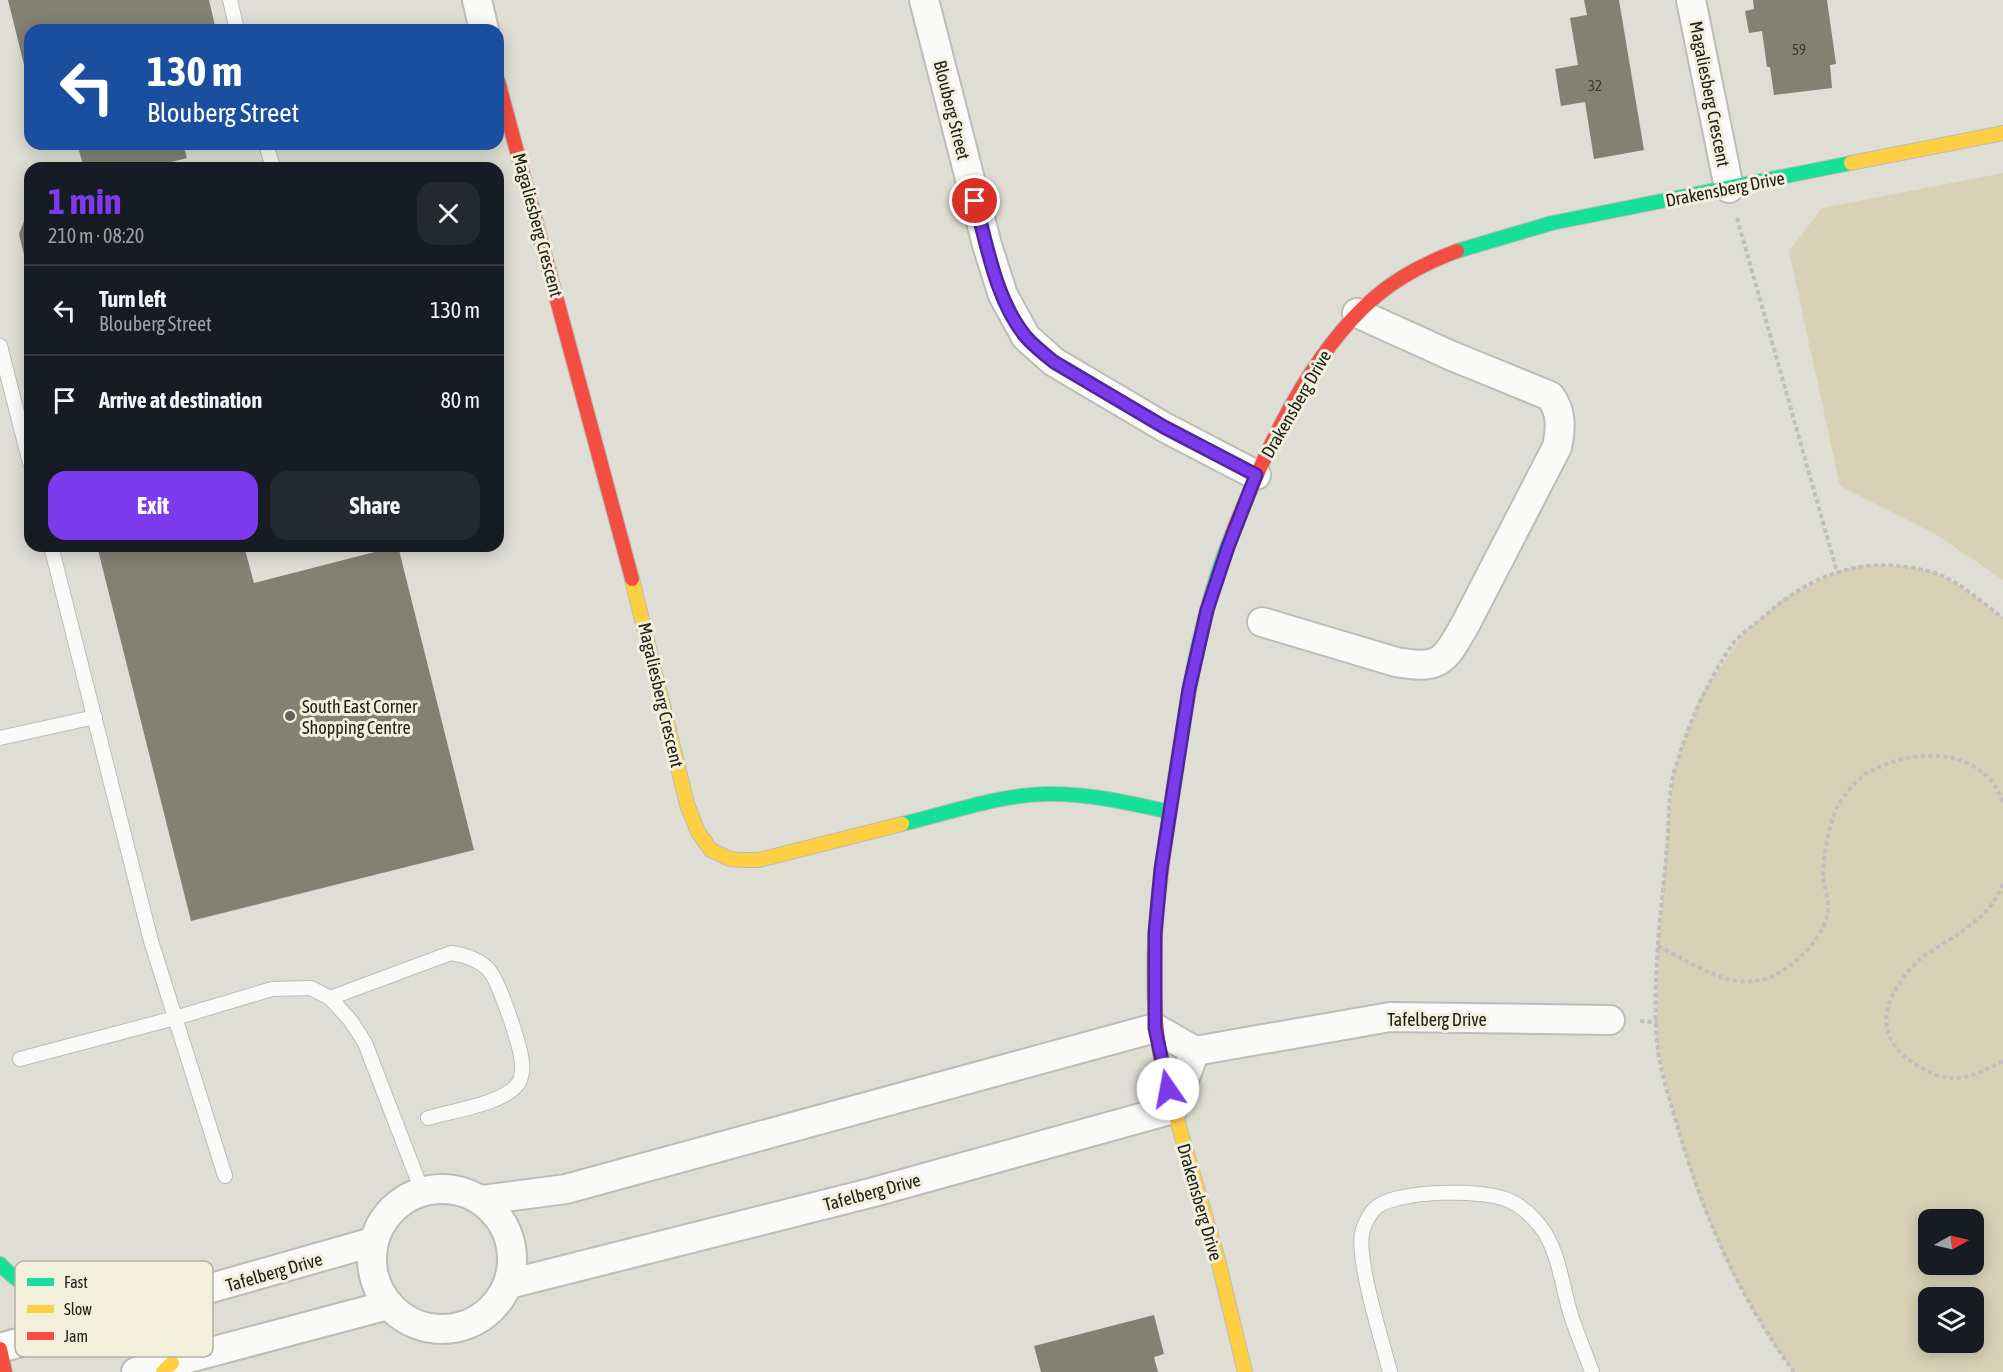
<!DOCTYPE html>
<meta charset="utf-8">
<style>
:root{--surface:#171b24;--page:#242831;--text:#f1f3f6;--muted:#9ea1a6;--line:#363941;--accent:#7c3aed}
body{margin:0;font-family:"Asap Condensed",sans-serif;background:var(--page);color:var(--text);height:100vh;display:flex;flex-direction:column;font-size:22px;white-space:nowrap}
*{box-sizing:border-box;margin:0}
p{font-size:20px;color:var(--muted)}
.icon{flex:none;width:33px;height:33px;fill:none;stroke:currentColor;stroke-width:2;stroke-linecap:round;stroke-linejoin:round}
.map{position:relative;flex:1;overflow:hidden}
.sheet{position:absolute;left:24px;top:162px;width:480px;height:390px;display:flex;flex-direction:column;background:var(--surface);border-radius:18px;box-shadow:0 3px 15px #0003}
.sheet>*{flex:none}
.hud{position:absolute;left:24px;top:24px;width:480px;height:126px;border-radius:18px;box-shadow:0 3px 15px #0003;background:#1a4fa0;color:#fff;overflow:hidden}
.needle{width:39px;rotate:82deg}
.tools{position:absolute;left:1918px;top:1209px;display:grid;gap:12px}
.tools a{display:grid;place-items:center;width:66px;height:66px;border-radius:12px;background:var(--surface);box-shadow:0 3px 15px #0003;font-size:30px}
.pin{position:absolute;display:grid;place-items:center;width:51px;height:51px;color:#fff;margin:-26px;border:3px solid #fff;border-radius:50%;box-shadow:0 2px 6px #0007}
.me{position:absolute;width:66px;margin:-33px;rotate:348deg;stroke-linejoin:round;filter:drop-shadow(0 0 4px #0008)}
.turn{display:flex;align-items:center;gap:21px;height:126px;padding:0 24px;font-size:27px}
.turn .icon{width:78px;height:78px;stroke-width:2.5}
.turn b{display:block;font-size:42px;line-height:51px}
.round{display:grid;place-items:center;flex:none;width:63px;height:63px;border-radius:18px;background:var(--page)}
.overview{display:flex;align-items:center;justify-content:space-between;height:102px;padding:0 24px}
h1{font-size:36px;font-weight:700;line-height:45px;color:var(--accent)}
.button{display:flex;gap:12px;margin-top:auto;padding:12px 24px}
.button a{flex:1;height:69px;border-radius:18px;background:var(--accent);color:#fff;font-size:24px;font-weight:700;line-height:69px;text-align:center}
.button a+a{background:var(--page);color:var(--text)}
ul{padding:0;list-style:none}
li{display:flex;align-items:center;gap:18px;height:90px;padding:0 24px;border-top:2px solid var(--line)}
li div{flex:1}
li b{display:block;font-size:22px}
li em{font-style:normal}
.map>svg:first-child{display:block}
.green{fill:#d7d2b5;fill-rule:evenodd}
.building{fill:#838172}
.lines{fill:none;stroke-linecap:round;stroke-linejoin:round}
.lane-casing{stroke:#bdbcb5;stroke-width:16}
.street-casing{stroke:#bdbcb5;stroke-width:32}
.fast-casing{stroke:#bdbcb5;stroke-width:16}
.slow-casing{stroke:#bdbcb5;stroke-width:16}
.jam-casing{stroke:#bdbcb5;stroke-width:16}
.path{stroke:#bfbfbc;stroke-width:4;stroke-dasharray:4.5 3;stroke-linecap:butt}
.lane{stroke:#fafaf9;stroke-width:14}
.street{stroke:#fafaf9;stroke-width:28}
.fast{stroke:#16e098;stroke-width:14}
.slow{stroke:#ffcf43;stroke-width:14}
.jam{stroke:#f24e42;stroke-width:14}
.route-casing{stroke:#51269a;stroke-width:15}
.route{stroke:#7c3aed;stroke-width:10}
.poi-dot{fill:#64625a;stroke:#f2efdc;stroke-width:2}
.labels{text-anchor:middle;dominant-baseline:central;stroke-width:6;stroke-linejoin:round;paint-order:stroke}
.number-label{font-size:15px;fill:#3a382f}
.street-label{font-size:18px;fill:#212019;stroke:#f2efdc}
.poi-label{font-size:18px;fill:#212019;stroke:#f2efdc;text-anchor:start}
.key{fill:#f2efdc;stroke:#b3b1a2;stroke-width:1.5}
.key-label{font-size:16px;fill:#212019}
</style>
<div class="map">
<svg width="2003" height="1372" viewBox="0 0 2003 1372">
<rect width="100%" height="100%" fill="#dfded4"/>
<!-- green -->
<g class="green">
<path d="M2003,173V580L1937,535L1840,486L1789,251L1822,208Z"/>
<path d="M1860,565C1886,565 1916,564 1940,575C1963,586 1983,603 2003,618V1372H1794L1769,1338L1731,1271L1695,1188L1672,1108L1657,1045L1658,946L1673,775L1699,699L1744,633L1782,600L1837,572ZM1929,1220H1974V1264H1929ZM1929,1298H1974V1342H1929Z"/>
</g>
<!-- building -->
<g class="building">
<path d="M8,0H209L216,30H30L29,85Z"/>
<path d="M1584,0H1619L1644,150L1594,159L1585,102L1561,106L1555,69L1578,65L1570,18L1587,15Z"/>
<path d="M1753,0H1827L1836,64L1830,65L1832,88L1774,95L1770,67H1767L1762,31L1749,33L1745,11L1754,9Z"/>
<path d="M77,144H183L187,158L148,168H84Z"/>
<path d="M30,205V275H29L19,234Z"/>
<path d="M97,546H244L254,583L398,546L474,850L191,921Z"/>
<path d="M1154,1315L1164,1354L1154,1357L1158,1372H1041L1034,1346Z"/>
</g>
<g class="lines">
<defs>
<g id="lane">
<path d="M230,0L237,30"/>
<path d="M266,144L273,168"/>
<path d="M0,346L30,463"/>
<path d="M51,546L151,941L225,1176"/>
<path d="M0,738L95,717"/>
<path d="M330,998L451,953C465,955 478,959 488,969C499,980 521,1047 522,1063C523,1070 521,1081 517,1085C502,1104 451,1111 428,1118"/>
<path d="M20,1059L175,1018L272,989L311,988L330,998L351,1021L365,1043L422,1191"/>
<path d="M1390,1372C1382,1340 1357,1263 1362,1233C1364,1224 1370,1212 1378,1206C1402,1190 1482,1189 1508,1200C1520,1205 1532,1216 1540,1226C1558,1248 1562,1285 1570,1312C1576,1332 1585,1352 1592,1372"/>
</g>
<g id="street">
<path d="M477,0L484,30"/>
<path d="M924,0L987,245L1003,295L1026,337L1054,362L1164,427L1256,475"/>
<path d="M1691,0L1729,188"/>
<path d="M1262,622L1396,662C1440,670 1444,662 1465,625L1557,447C1561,428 1562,412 1550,396L1452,356L1357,313"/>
<circle cx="442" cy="1259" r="70"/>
<path d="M482,1200L566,1189L1155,1028L1195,1051L1390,1017L1610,1020"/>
<path d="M509,1284L874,1192L1173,1109L1195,1051"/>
<path d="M0,1348L373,1242"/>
<path d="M136,1372L388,1305"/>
</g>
<g id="fast">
<path d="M1457,251L1552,223L1851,163"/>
<path d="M1173,792C1186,704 1199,616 1232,534"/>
<path d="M902,824C949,813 998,795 1046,794C1088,793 1130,803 1170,812"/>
<path d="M0,1264C31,1298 73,1306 116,1317"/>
</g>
<g id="slow">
<path d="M1851,163L2003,133"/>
<path d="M632,579L687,804L698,832L711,850L730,859L743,860H759L902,824"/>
<path d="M1164,1075L1218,1260L1245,1372"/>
<path d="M163,1372L172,1363"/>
</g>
<g id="jam">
<path d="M498,81L632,579"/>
<path d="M1232,534C1264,454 1308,355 1374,298C1398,277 1428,262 1457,251"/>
<path d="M1164,1075C1144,983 1158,884 1173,792"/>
<path d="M0,1349L5,1372"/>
</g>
</defs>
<!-- lane casing -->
<use href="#lane" class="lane-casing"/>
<!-- street casing -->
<use href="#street" class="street-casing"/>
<!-- fast casing -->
<use href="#fast" class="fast-casing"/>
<!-- slow casing -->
<use href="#slow" class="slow-casing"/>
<!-- jam casing -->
<use href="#jam" class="jam-casing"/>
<!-- path -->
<g class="path">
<path d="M1737,218L1837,572"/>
<path d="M2003,884C1991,915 1964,930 1938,947C1932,951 1924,955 1919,960C1874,1005 1872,1047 1934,1074C1959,1085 1981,1072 2003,1061"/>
<path d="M1658,946C1709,972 1747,1004 1798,959C1813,946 1826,929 1828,909C1829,898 1824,887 1823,877C1823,860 1829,820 1838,806C1843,796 1855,782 1864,775C1870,770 1878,768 1885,765C1926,747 1989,753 2003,804"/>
<path d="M1640,1021L1657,1022"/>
<path d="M1794,1372C1739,1297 1704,1217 1678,1128C1670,1101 1660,1071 1657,1043C1652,979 1661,912 1667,848C1669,824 1668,795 1674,772C1688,726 1705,684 1733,644C1739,634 1752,627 1761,619C1812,573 1866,553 1935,573C1959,581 1983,603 2003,618"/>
</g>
<!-- lane -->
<use href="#lane" class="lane"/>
<!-- street -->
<use href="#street" class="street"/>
<!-- fast -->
<use href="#fast" class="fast"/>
<!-- slow -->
<use href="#slow" class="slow"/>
<!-- jam -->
<use href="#jam" class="jam"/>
</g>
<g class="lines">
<defs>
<path id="route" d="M975,201C987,245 996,301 1026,337C1034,346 1044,354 1054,362L1164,427L1256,475L1228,547L1207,610L1189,689L1161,869L1155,933V1028L1168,1089"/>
</defs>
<!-- route casing -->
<use href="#route" class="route-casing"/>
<!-- route -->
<use href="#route" class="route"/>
</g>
<!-- markers -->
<circle class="poi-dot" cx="290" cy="716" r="6"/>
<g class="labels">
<!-- number labels -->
<g class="number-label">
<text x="1799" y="49">59</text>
<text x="1595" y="85">32</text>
</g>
<!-- street labels -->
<g class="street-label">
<text transform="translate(1710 94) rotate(79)">Magaliesberg Crescent</text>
<text transform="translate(952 110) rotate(76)">Blouberg Street</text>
<text transform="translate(1725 189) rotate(-11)">Drakensberg Drive</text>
<text transform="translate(538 225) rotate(75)">Magaliesberg Crescent</text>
<text transform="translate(1296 404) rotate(-60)">Drakensberg Drive</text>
<text transform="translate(661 695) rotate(77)">Magaliesberg Crescent</text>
<text x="1437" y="1019">Tafelberg Drive</text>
<text transform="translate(872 1192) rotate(-15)">Tafelberg Drive</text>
<text transform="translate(1200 1202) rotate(74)">Drakensberg Drive</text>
<text transform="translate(274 1272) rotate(-16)">Tafelberg Drive</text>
</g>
<!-- poi labels -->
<g class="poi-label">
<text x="302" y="706">South East Corner<tspan x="302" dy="21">Shopping Centre</tspan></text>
</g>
</g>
<!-- legend -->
<rect x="15" y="1261" width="198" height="96" rx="9" class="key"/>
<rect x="27" y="1278" width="27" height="8" fill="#16e098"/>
<rect x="27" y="1305" width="27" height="8" fill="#ffcf43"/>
<rect x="27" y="1332" width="27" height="8" fill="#f24e42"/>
<g class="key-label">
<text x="64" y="1288">Fast</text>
<text x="64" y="1315">Slow</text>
<text x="64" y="1342">Jam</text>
</g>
</svg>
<div class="tools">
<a><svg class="needle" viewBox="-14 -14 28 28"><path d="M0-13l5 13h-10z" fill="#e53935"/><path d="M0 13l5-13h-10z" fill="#9ea1a6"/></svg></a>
<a><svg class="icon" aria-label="layers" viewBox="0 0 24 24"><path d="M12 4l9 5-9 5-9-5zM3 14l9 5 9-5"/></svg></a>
</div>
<div class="pin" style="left:975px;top:201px;background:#d93025"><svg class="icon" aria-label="arrive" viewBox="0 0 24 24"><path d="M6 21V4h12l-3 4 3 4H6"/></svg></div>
<svg class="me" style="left:1168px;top:1089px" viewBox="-20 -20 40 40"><circle r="19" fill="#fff"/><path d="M0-13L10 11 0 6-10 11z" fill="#7c3aed"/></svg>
<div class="hud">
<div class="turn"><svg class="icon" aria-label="left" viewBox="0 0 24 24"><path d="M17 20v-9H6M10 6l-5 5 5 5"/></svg><div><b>130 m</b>Blouberg Street</div></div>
</div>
<section class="sheet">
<div class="overview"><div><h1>1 min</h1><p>210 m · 08:20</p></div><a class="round"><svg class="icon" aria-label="close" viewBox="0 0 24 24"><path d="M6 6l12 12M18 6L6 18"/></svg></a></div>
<ul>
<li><svg class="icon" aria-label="left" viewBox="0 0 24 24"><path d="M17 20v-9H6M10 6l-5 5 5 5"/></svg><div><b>Turn left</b><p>Blouberg Street</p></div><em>130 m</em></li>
<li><svg class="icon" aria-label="arrive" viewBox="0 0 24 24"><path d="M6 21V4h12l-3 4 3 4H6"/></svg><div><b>Arrive at destination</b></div><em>80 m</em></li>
</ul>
<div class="button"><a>Exit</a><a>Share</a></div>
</section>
</div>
